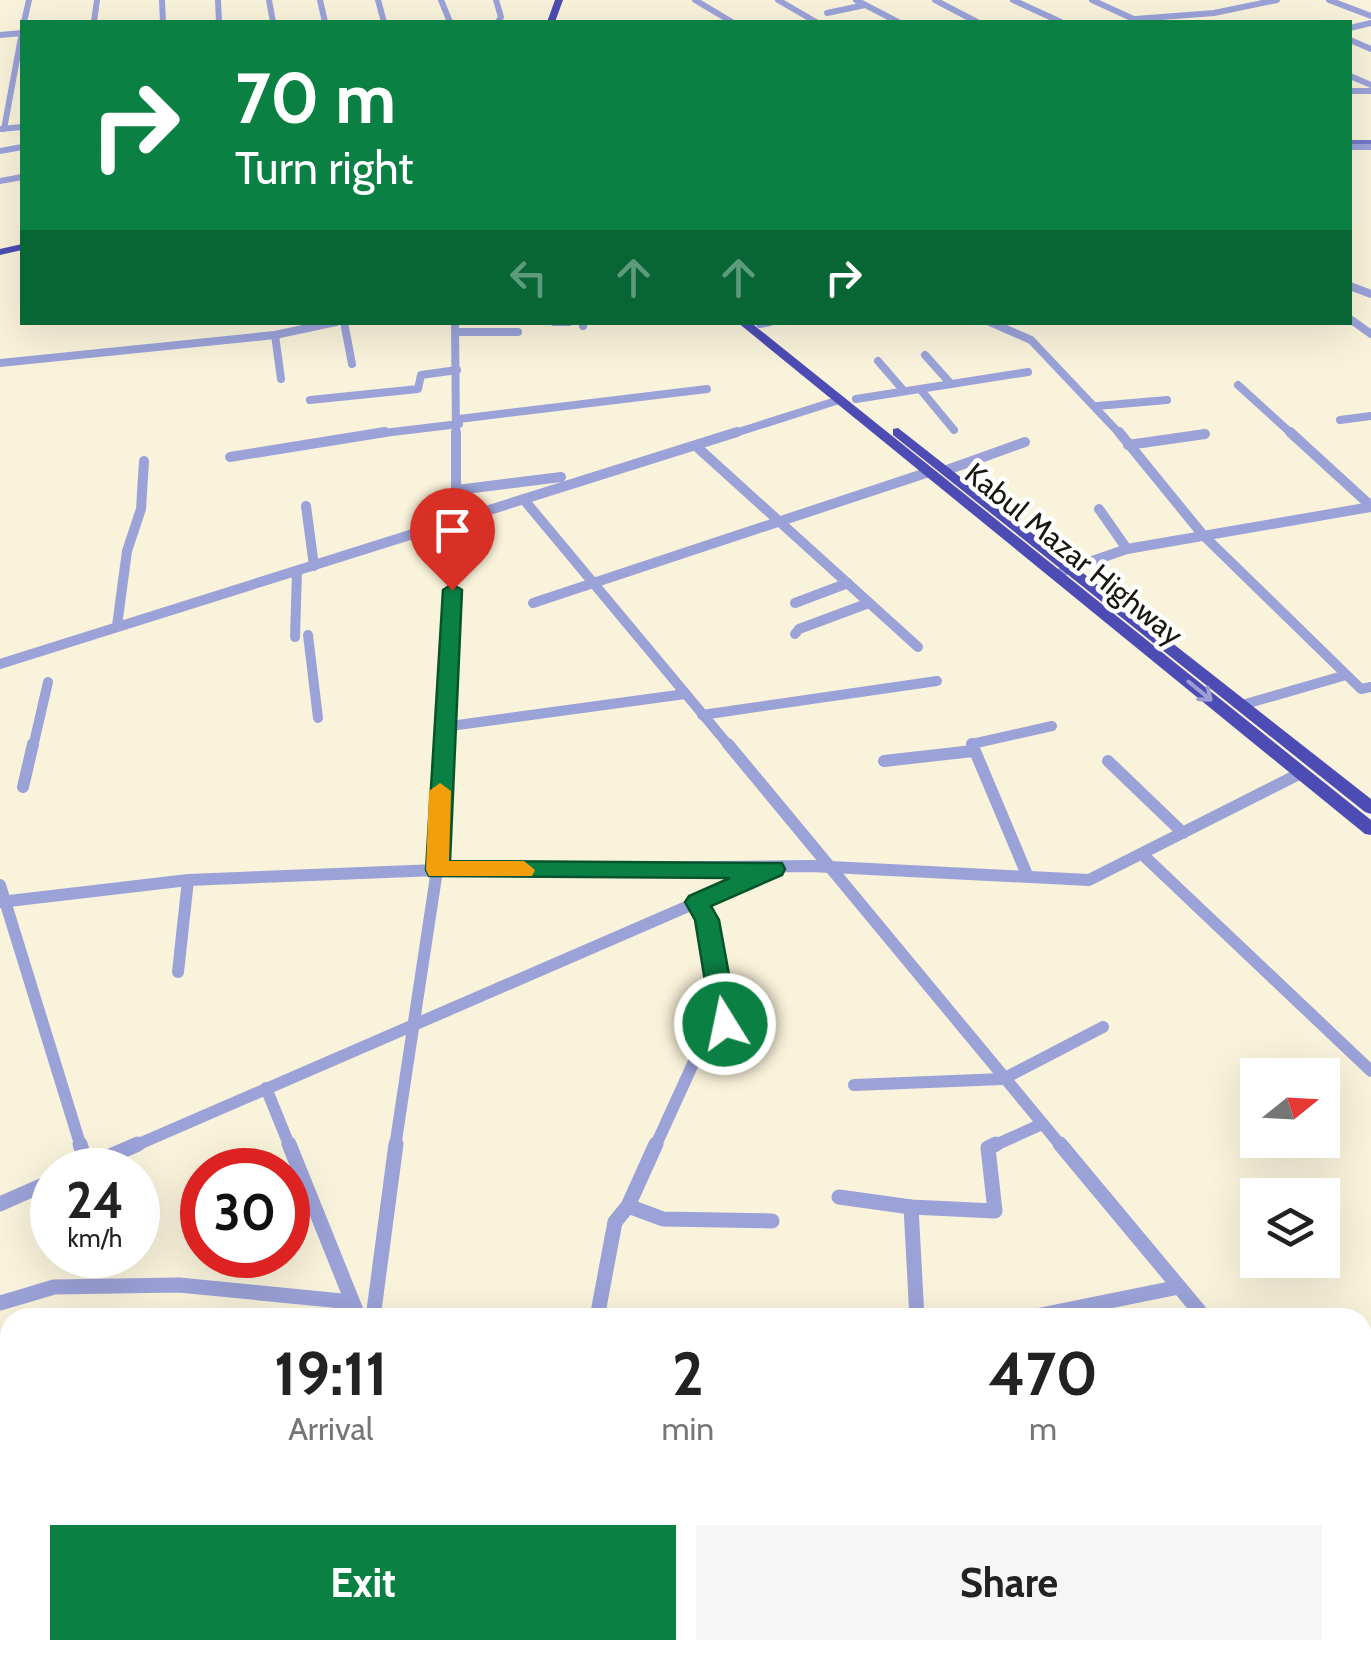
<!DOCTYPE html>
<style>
:root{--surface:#fff;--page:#f6f6f6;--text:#222;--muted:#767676;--accent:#0b8043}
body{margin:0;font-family:Cabin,sans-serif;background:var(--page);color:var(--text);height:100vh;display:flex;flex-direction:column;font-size:38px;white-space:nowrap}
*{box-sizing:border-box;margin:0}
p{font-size:32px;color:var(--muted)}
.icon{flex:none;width:55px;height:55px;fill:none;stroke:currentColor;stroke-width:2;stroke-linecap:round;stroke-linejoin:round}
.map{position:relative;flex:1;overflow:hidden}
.side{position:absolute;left:0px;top:1308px;width:1372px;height:352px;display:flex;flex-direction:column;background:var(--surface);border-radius:30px 30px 0 0;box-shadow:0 10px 40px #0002}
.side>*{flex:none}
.top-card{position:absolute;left:20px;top:20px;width:1332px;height:305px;border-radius:0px;box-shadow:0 10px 40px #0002;background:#0b8043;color:#fff;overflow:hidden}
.needle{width:65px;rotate:72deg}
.buttons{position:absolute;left:1240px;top:1058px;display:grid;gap:20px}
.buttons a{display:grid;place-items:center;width:100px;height:100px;border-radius:0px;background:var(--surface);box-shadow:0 10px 40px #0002;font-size:50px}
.speed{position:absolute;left:30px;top:1148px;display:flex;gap:20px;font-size:50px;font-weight:700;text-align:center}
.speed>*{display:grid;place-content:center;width:130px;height:130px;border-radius:50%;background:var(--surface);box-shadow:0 10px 40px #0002;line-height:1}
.speed small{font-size:25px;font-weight:400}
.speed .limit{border:15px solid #d22;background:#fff;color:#111}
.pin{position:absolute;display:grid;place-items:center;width:85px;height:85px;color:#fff;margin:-102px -42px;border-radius:50% 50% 50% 0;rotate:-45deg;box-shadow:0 0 10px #0007}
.pin .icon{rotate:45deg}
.me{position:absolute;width:110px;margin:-55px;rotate:350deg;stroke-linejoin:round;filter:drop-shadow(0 0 8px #0008)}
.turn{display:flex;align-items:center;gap:35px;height:210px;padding:0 50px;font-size:45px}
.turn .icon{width:130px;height:130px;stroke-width:2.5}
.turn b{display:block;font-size:70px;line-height:85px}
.lanes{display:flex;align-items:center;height:95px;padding:0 50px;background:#0003;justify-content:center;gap:50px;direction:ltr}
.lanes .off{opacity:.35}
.eta{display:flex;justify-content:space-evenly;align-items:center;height:170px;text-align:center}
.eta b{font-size:60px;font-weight:800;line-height:70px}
.primary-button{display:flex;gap:20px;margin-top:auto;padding:20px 50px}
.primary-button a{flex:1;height:115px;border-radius:0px;background:var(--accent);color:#fff;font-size:40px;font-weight:800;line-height:115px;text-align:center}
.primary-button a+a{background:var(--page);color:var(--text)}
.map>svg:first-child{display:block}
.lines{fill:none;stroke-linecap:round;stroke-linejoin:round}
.minor-far4{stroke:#9ba2d8;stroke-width:6}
.minor-far3{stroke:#9ba2d8;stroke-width:8}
.minor-far2{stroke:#9ba2d8;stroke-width:10}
.minor-far1{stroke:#9ba2d8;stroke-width:12}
.minor{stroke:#9ba2d8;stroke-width:15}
.secondary{fill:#7279c7;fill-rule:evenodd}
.trunk{fill:#4c4cb4;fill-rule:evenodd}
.oneway{stroke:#9d9dd6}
.route{fill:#0b8043;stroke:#07532c;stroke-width:2.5}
.slow{fill:#f59e0b}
.labels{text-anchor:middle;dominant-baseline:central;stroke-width:9;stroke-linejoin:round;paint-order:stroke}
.street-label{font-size:30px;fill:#19170f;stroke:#fff}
</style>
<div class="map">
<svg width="1371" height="1658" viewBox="0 0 1371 1658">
<rect width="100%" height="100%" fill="#faf3db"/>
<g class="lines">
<!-- minor-far4 -->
<g class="minor-far4">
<path d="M162,0L163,22"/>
<path d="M218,0L219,22"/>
<path d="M269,0L273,22"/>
<path d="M320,0L325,22"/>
<path d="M378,0L384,22"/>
<path d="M441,0L450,22"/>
<path d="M496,0L501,17L498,22"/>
<path d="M695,0L732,22"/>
<path d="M778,0L816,22"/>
<path d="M856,0L898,22"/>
<path d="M935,0L977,22"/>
<path d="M1013,0L1061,22"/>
<path d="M1092,0L1138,21"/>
<path d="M1329,0L1371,16"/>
<path d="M827,13L865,5"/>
<path d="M1135,19L1214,13L1277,0"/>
<path d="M24,22L29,0"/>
<path d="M94,22L97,0"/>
<path d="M1350,28L1371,23"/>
<path d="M0,35L22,33"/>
<path d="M1350,40L1371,49"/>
<path d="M1350,76L1371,85"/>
<path d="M1350,91H1371"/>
<path d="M0,129L22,127"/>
<path d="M4,129L22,32"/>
<path d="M1350,147H1371"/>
<path d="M0,151L22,147"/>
<path d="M0,181L22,177"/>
</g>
<!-- minor-far3 -->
<g class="minor-far3">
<path d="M1350,286L1371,294"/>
<path d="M1350,319L1371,334"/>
<path d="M344,322L352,364"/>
<path d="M455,322L456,435"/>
<path d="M554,322H569"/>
<path d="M582,322L583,326"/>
<path d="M990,322L1031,340L1121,435"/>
<path d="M760,324L770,322"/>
<path d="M456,332H518"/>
<path d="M275,335L281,379"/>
<path d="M925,355L951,384"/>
<path d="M878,361L904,391"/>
<path d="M0,363L275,335L336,322"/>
<path d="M1238,385L1293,435"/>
<path d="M920,389L954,430"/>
<path d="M856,399L1028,372"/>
<path d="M310,400L418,389L421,375L457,370"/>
<path d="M1097,406L1167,400"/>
<path d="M459,419L707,389"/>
<path d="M1340,420L1371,416"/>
<path d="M367,435L459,424"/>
<path d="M729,435L839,400"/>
<path d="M1200,435L1205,434"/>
</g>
<!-- minor-far2 -->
<g class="minor-far2">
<path d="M1119,432L1203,535L1361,689L1371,687"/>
<path d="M1290,432L1371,506"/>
<path d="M1128,445L1205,434"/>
<path d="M697,447L918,647"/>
<path d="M230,457L385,432"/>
<path d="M947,470L1025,442"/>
<path d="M457,490L561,477"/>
<path d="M525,501L730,747"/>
<path d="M306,506L314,566"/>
<path d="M1099,509L1127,549"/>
<path d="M1063,571L1127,549L1371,507"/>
<path d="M533,603L929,472"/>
<path d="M795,603L848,583"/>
<path d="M117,626L127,551L141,509L144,461"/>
<path d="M795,634L799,629L869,603"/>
<path d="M308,635L318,718"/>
<path d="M295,637L297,571"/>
<path d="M0,664L737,432"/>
<path d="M1242,705L1346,675"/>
<path d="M702,715L937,681"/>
<path d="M443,727L685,694"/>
<path d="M33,747L48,682"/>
<path d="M444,747L456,521V432"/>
<path d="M973,747L972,744L1052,726"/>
</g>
<!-- minor-far1 -->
<g class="minor-far1">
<path d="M728,744L1062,1147"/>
<path d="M972,744L1028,877"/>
<path d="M884,761L973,751"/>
<path d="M1108,761L1183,833"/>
<path d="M23,787L33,744"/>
<path d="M1142,854L1371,1071"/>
<path d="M0,885L81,1147"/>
<path d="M0,902L188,880L437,870L811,866L1089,880L1301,773"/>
<path d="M178,972L188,880"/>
<path d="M854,1085L1003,1079L1103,1027"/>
<path d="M266,1088L290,1147"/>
<path d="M132,1147L767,872"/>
<path d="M395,1147L437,870L444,744"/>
<path d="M655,1147L708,1031L725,1024L707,919L697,902"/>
<path d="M991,1147L1042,1124"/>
</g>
<!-- minor -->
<g class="minor">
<path d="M80,1144L87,1166"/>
<path d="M289,1144L359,1318"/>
<path d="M1060,1144L1205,1318"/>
<path d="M78,1170L138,1144"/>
<path d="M839,1197L911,1207L995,1211L988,1148L996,1144"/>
<path d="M0,1204L52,1181"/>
<path d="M628,1206L663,1219L772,1221"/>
<path d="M911,1207L917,1318"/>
<path d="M0,1303L54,1287L179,1285L352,1302"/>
<path d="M373,1318L396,1144"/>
<path d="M597,1318L615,1222L628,1206L656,1144"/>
<path d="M1026,1318L1179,1287"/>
<path d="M1362,1504L1371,1514"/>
<path d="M496,1650L499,1658"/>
<path d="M1009,1650L1011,1658"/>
<path d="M304,1658L307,1650"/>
</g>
<!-- secondary -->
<rect class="secondary" x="1350" y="140" width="21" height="4"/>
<!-- trunk -->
<g class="trunk">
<path d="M555,0H563L555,22H547Z"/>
<path d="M22,244V250L0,255V249Z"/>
<path d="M737,322H750L1371,820V835L1365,834Z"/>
<path d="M898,428L1371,799V814L1365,812L893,435V429Z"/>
</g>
</g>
<!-- one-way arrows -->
<defs><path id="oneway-shaft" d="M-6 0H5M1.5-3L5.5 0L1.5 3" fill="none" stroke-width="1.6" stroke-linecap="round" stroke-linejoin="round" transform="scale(2.5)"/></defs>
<use class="oneway" href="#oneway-shaft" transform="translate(1200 691) rotate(39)"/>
<!-- route -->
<path class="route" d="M452,584L462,590L450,861L782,863L785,869L782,875L711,906L719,920L738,1024L734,1031L725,1034L716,1031L712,1024L695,920L685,902L689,896L730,878L429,876L426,870L443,590Z"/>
<!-- slow -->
<path class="slow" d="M440,783L451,791L449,861H524L535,870L532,876H429L426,870L429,791Z"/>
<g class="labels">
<!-- street labels -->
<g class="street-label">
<text transform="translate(1074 554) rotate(39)">Kabul Mazar Highway</text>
</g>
</g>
</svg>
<div class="buttons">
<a><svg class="needle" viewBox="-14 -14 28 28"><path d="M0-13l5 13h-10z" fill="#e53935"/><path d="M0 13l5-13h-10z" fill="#767676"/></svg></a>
<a><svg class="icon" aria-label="layers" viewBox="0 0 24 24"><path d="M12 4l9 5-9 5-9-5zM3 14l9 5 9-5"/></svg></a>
</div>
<div class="speed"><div>24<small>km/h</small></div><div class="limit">30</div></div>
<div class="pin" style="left:452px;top:590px;background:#d93025"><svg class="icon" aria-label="arrive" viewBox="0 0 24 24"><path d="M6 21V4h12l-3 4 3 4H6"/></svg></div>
<svg class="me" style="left:725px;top:1024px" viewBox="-20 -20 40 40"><circle r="17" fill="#0b8043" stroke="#fff" stroke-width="3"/><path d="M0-11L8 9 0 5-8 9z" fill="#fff"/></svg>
<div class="top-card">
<div class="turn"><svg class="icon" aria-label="right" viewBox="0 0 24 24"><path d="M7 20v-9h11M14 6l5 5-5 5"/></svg><div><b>70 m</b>Turn right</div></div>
<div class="lanes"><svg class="icon off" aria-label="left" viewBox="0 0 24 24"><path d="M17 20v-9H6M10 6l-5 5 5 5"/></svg><svg class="icon off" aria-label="ahead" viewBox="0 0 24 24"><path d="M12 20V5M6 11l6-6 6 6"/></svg><svg class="icon off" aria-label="ahead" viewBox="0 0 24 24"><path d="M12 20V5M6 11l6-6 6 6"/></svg><svg class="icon" aria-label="right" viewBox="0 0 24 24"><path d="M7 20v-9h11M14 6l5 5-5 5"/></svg></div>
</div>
<section class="side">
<div class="eta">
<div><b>19:11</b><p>Arrival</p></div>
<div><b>2</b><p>min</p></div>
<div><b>470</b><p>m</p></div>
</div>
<div class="primary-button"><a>Exit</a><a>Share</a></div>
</section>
</div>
